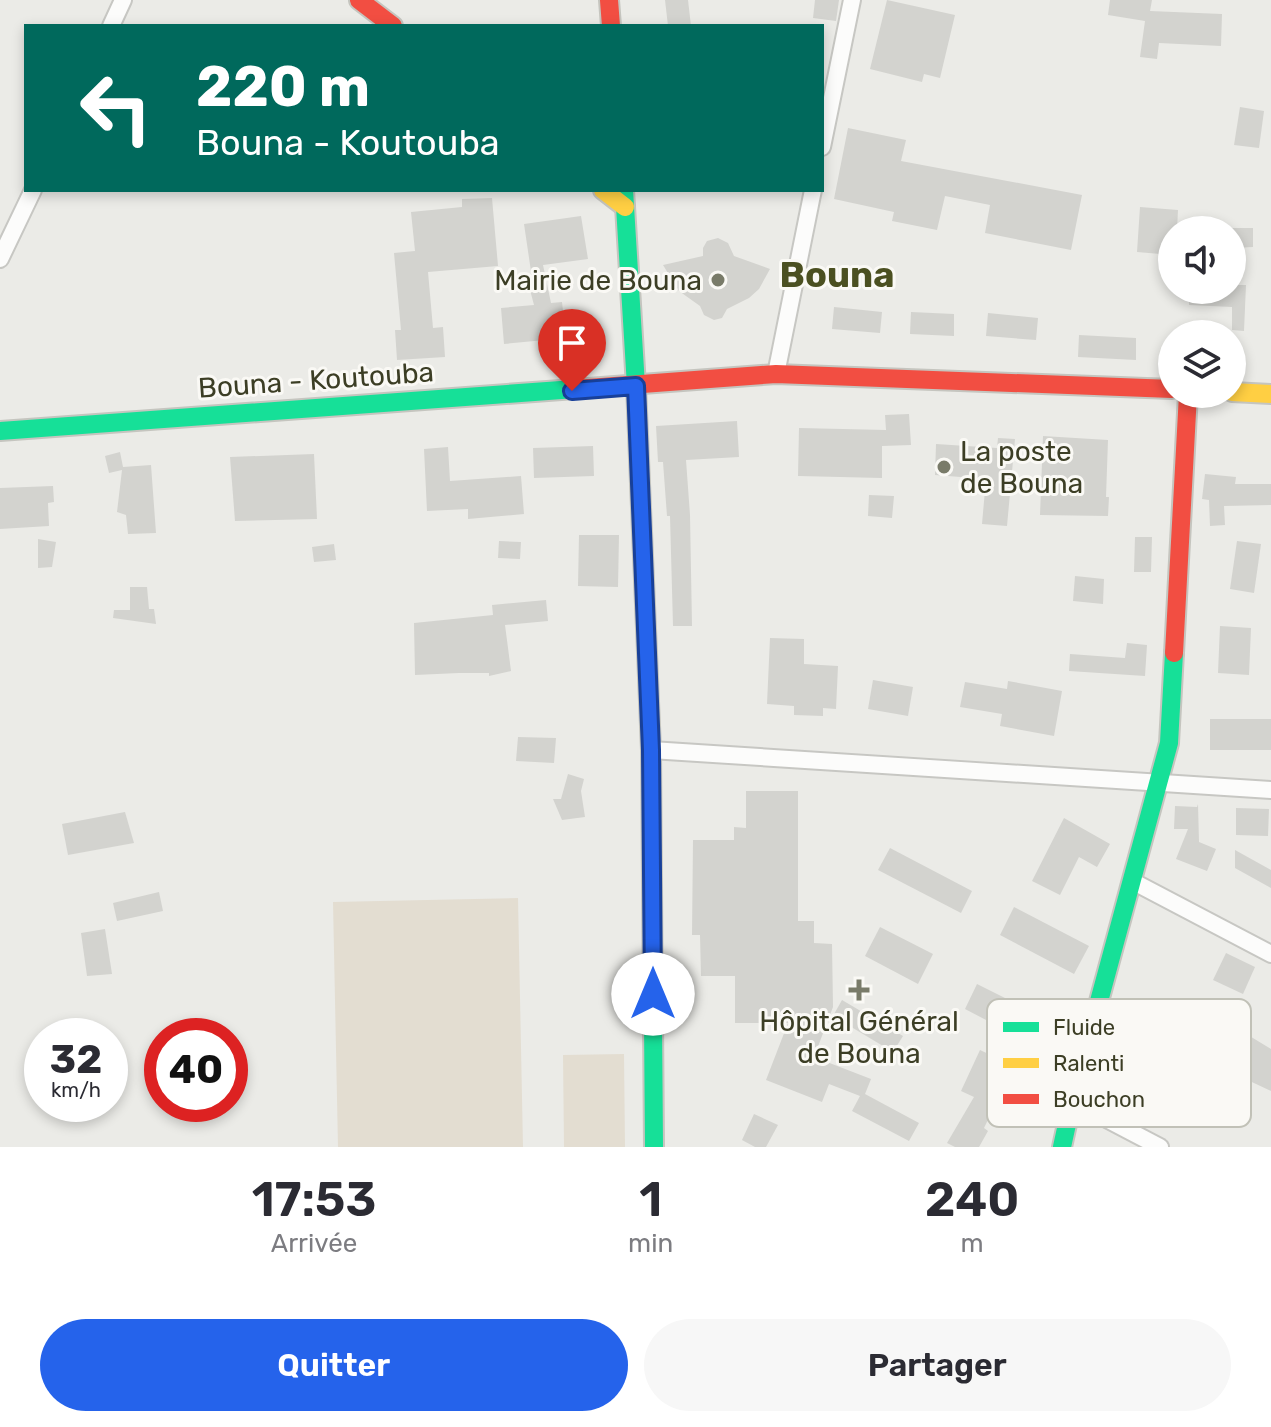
<!DOCTYPE html>
<html lang="fr">
<meta charset="utf-8">
<style>
:root{--surface:#fff;--page:#f7f7f7;--text:#2b2b33;--muted:#7c7c81;--accent:#2563eb}
body{margin:0;font-family:Rubik,sans-serif;background:var(--page);color:var(--text);height:100vh;display:flex;flex-direction:column;font-size:30px;white-space:nowrap}
*{box-sizing:border-box;margin:0}
p{font-size:26px;color:var(--muted)}
.icon{flex:none;width:44px;height:44px;fill:none;stroke:currentColor;stroke-width:2;stroke-linecap:round;stroke-linejoin:round}
.map{position:relative;height:1147px;overflow:hidden}
.drawer{display:flex;flex-direction:column;background:var(--surface);flex:1}
.drawer>*{flex:none}
.hud{position:absolute;left:24px;top:24px;width:800px;height:168px;border-radius:0px;box-shadow:0 4px 12px #0003;background:#00695c;color:#fff;overflow:hidden}
.fabs{position:absolute;left:1158px;top:216px;display:grid;gap:16px}
.fabs a{display:grid;place-items:center;width:88px;height:88px;border-radius:50%;background:var(--surface);box-shadow:0 4px 12px #0003;font-size:40px}
.speed{position:absolute;left:24px;top:1018px;display:flex;gap:16px;font-size:40px;font-weight:700;text-align:center}
.speed>*{display:grid;place-content:center;width:104px;height:104px;border-radius:50%;background:var(--surface);box-shadow:0 4px 12px #0003;line-height:1}
.speed small{font-size:20px;font-weight:400}
.speed .limit{border:12px solid #d22;background:#fff;color:#111}
.pin{position:absolute;display:grid;place-items:center;width:68px;height:68px;color:#fff;margin:-82px -34px;border-radius:50% 50% 50% 0;rotate:-45deg;box-shadow:0 0 8px #0007}
.pin .icon{rotate:45deg}
.me{position:absolute;width:88px;margin:-44px;rotate:0deg;stroke-linejoin:round;filter:drop-shadow(0 0 6px #0008)}
.turn{display:flex;align-items:center;gap:28px;height:168px;padding:0 40px;font-size:36px}
.turn .icon{width:104px;height:104px;stroke-width:2.5}
.turn b{display:block;font-size:56px;line-height:68px}
.eta{display:flex;justify-content:space-evenly;align-items:center;height:136px;text-align:center}
.eta b{font-size:48px;font-weight:600;line-height:56px}
.action{display:flex;gap:16px;margin-top:auto;padding:16px 40px}
.action a{flex:1;height:92px;border-radius:48px;background:var(--accent);color:#fff;font-size:32px;font-weight:600;line-height:92px;text-align:center}
.action a+a{background:var(--page);color:var(--text)}
.map>svg:first-child{display:block}
.green{fill:#e3ddd1}
.building{fill:#d3d3cf}
.lines{fill:none;stroke-linecap:round;stroke-linejoin:round}
.street-casing{stroke:#c7c7c3;stroke-width:20}
.fast-casing{stroke:#c5c5bf;stroke-width:22}
.slow-casing{stroke:#c5c5bf;stroke-width:22}
.jam-casing{stroke:#c5c5bf;stroke-width:22}
.street{stroke:#fcfcfb;stroke-width:16}
.fast{stroke:#16e098;stroke-width:18}
.slow{stroke:#ffcf43;stroke-width:18}
.jam{stroke:#f24e42;stroke-width:18}
.route-casing{stroke:#184099;stroke-width:20}
.route{stroke:#2563eb;stroke-width:14}
.poi-dot{fill:#797b69;stroke:#faf9f5;stroke-width:3}
.labels{text-anchor:middle;dominant-baseline:central;stroke-width:6;stroke-linejoin:round;paint-order:stroke}
.poi-label{font-size:28px;fill:#3c3e25;stroke:#faf9f5;text-anchor:end}
.street-label{font-size:28px;fill:#3c3e25;stroke:#faf9f5}
.district-label{font-size:36px;font-weight:bold;fill:#4b5021;stroke:#faf9f5}
.key{fill:#faf9f5;stroke:#c1c1b7;stroke-width:2}
.key-label{font-size:22px;fill:#3c3e25}
</style>
<div class="map">
<svg width="1271" height="1147" viewBox="0 0 1271 1147">
<rect width="100%" height="100%" fill="#ebebe7"/>
<!-- green -->
<g class="green">
<path d="M518,898L523,1147H338L333,902Z"/>
<path d="M624,1054L625,1147H564L563,1055Z"/>
</g>
<!-- building -->
<g class="building">
<path d="M665,0H688L691,26H668Z"/>
<path d="M815,0H839L836,21L813,18Z"/>
<path d="M887,0L955,15L940,78L924,74L922,82L870,69Z"/>
<path d="M1110,0H1152L1150,11L1222,14L1221,46L1159,43L1157,59L1140,57L1145,21L1108,15Z"/>
<path d="M1240,107L1264,111L1259,148L1234,145Z"/>
<path d="M848,128L906,140L901,161L1082,195L1071,250L985,233L990,205L945,196L937,230L892,221L894,212L834,199Z"/>
<path d="M492,198L498,266L428,272L433,328L443,327L445,357L397,360L395,330H401L394,253L415,251L411,212L462,207V199Z"/>
<path d="M1140,207L1178,210L1177,230H1172V255L1137,252Z"/>
<path d="M581,216L588,259L543,265L551,303L562,302L566,338L504,344L501,308L534,305L529,286L533,285L524,224Z"/>
<path d="M1232,228H1253V247L1232,248Z"/>
<path d="M718,238L728,243L734,256L770,269L759,289L749,298L727,309L722,318L714,320L704,315L700,306L679,291L663,265L703,256V248L707,241Z"/>
<path d="M1232,285H1246L1244,331L1232,330V307L1189,305V290H1232Z"/>
<path d="M834,307L882,312L880,333L832,329Z"/>
<path d="M911,312L954,314V336L910,334Z"/>
<path d="M988,313L1038,318L1036,340L986,336Z"/>
<path d="M1079,335L1136,338V360L1078,357Z"/>
<path d="M909,414L911,445L882,446V478L798,476L799,428L886,430L885,415Z"/>
<path d="M737,421L739,457L686,460L690,515L692,626H673L670,516H667L663,462H658L656,426Z"/>
<path d="M1043,436L1108,440L1106,497H1109L1108,516L1040,515Z"/>
<path d="M998,438L1015,439L1007,526L982,524L986,479L935,475L936,444L997,448Z"/>
<path d="M593,446L594,476L534,478L533,448Z"/>
<path d="M448,447L450,481L521,476L524,514L468,519V509L427,511L424,449Z"/>
<path d="M120,452L123,467L151,465L156,533L128,534L126,515L117,512L122,470L109,473L105,456Z"/>
<path d="M314,454L317,519L235,521L230,457Z"/>
<path d="M1205,474L1236,477L1235,484H1271V505L1224,506L1225,525L1210,526L1209,500L1202,499Z"/>
<path d="M53,486L54,502L48,503L49,526L0,529V488Z"/>
<path d="M869,495L894,496L892,518L868,516Z"/>
<path d="M579,535H619L618,587L578,586Z"/>
<path d="M1135,537H1152L1151,572H1134Z"/>
<path d="M38,539L56,542L52,567L38,568Z"/>
<path d="M499,541L521,542L520,559L498,558Z"/>
<path d="M1237,541L1261,544L1254,593L1230,589Z"/>
<path d="M334,544L336,560L314,562L312,547Z"/>
<path d="M1075,576L1104,579L1103,604L1073,601Z"/>
<path d="M130,587H147L149,609H154L156,624L113,618L114,610H130Z"/>
<path d="M546,600L548,621L505,625L511,671L489,676V673H459L415,675L414,623L493,615L492,605Z"/>
<path d="M1220,626L1251,628L1249,675L1218,673Z"/>
<path d="M770,638L804,639V664L838,666L836,709L823,708V716L794,715V706L767,704Z"/>
<path d="M1127,643L1147,645L1145,676L1069,671L1070,654L1125,658Z"/>
<path d="M873,680L913,687L908,716L868,709Z"/>
<path d="M1008,681L1062,691L1054,736L1000,726L1002,714L960,707L965,682L1007,689Z"/>
<rect x="1210" y="719" width="61" height="31"/>
<path d="M518,737L556,738L554,763L516,761Z"/>
<path d="M568,774L584,779L581,791L585,817L562,820L553,799H561Z"/>
<path d="M746,791H798V921H814V943L832,944L833,1007L814,1057L871,1079L865,1094L919,1123L909,1141L852,1111L860,1096L829,1084L822,1102L766,1080L788,1023H735V976H701L700,935H692L693,840H734V827L746,828Z"/>
<path d="M1198,804L1199,842L1216,849L1207,871L1176,859L1188,829H1174L1175,806L1197,807Z"/>
<path d="M1236,808L1269,809L1268,836L1236,835Z"/>
<path d="M125,812L134,843L68,855L62,824Z"/>
<path d="M1064,818L1110,844L1097,867L1079,857L1060,895L1032,881Z"/>
<path d="M890,848L972,891L961,913L878,870Z"/>
<path d="M1235,850L1271,870V888L1235,868Z"/>
<path d="M159,892L163,911L117,921L113,903Z"/>
<path d="M1014,907L1089,946L1074,974L1000,935Z"/>
<path d="M880,927L933,954L918,984L865,956Z"/>
<path d="M105,929L112,974L87,976L81,933Z"/>
<path d="M1226,953L1255,967L1243,994L1213,980Z"/>
<path d="M977,984L1047,1019L1034,1045L965,1009Z"/>
<path d="M842,1000L903,1036L893,1052L833,1016Z"/>
<path d="M1220,1015L1245,1028L1243,1032L1271,1049V1091L1224,1069L1222,1073L1176,1047L1186,1030L1207,1042Z"/>
<path d="M980,1050L1014,1066L984,1128L988,1131L979,1147H955L947,1143L974,1097L961,1091Z"/>
<path d="M754,1114L778,1125L766,1147H755L742,1140Z"/>
</g>
<g class="lines">
<defs>
<g id="street">
<path d="M111,26L123,0"/>
<path d="M822,147L852,0"/>
<path d="M0,259L33,190"/>
<path d="M776,374L813,190"/>
<path d="M651,750L1271,790"/>
<path d="M1132,881L1271,954"/>
<path d="M1072,1101L1160,1147"/>
</g>
<g id="fast">
<path d="M624,190L636,386"/>
<path d="M0,431L575,389"/>
<path d="M653,1020L654,1147"/>
<path d="M1062,1147L1072,1101L1169,743L1174,653"/>
</g>
<g id="slow">
<path d="M603,190L625,207"/>
<path d="M1232,392L1271,394"/>
</g>
<g id="jam">
<path d="M359,0L393,26"/>
<path d="M609,0L611,26"/>
<path d="M636,386L651,750L653,1020"/>
<path d="M575,389L776,374L1172,389"/>
<path d="M1174,653L1188,394"/>
</g>
</defs>
<!-- street casing -->
<use href="#street" class="street-casing"/>
<!-- fast casing -->
<use href="#fast" class="fast-casing"/>
<!-- slow casing -->
<use href="#slow" class="slow-casing"/>
<!-- jam casing -->
<use href="#jam" class="jam-casing"/>
<!-- street -->
<use href="#street" class="street"/>
<!-- fast -->
<use href="#fast" class="fast"/>
<!-- slow -->
<use href="#slow" class="slow"/>
<!-- jam -->
<use href="#jam" class="jam"/>
</g>
<g class="lines">
<defs>
<path id="route" d="M572,391L636,386L651,750L653,994"/>
</defs>
<!-- route casing -->
<use href="#route" class="route-casing"/>
<!-- route -->
<use href="#route" class="route"/>
</g>
<!-- markers -->
<g class="poi-dot">
<circle cx="718" cy="280" r="8"/>
<circle cx="944" cy="467" r="8"/>
<path d="M855 978h8v8h8v8h-8v8h-8v-8h-8v-8h8z"/>
</g>
<g class="labels">
<!-- poi labels -->
<g class="poi-label">
<text x="702" y="280">Mairie de Bouna</text>
<text x="960" y="451" text-anchor="start">La poste<tspan x="960" dy="32">de Bouna</tspan></text>
<text x="859" y="1021" text-anchor="middle">Hôpital Général<tspan x="859" dy="32">de Bouna</tspan></text>
</g>
<!-- street labels -->
<g class="street-label">
<text transform="translate(316 380) rotate(-4)">Bouna - Koutouba</text>
</g>
<!-- district labels -->
<g class="district-label">
<text x="837" y="274">Bouna</text>
</g>
</g>
<!-- legend -->
<rect x="987" y="999" width="264" height="128" rx="12" class="key"/>
<rect x="1003" y="1022" width="36" height="10" fill="#16e098"/>
<rect x="1003" y="1058" width="36" height="10" fill="#ffcf43"/>
<rect x="1003" y="1094" width="36" height="10" fill="#f24e42"/>
<g class="key-label">
<text x="1053" y="1035">Fluide</text>
<text x="1053" y="1071">Ralenti</text>
<text x="1053" y="1107">Bouchon</text>
</g>
</svg>
<div class="fabs">
<a><svg class="icon" aria-label="sound" viewBox="0 0 24 24"><path d="M4 9h4l5-4v14l-5-4H4zM17 9q2 3 0 6"/></svg></a>
<a><svg class="icon" aria-label="layers" viewBox="0 0 24 24"><path d="M12 4l9 5-9 5-9-5zM3 14l9 5 9-5"/></svg></a>
</div>
<div class="speed"><div>32<small>km/h</small></div><div class="limit">40</div></div>
<div class="pin" style="left:572px;top:391px;background:#d93025"><svg class="icon" aria-label="arrive" viewBox="0 0 24 24"><path d="M6 21V4h12l-3 4 3 4H6"/></svg></div>
<svg class="me" style="left:653px;top:994px" viewBox="-20 -20 40 40"><circle r="19" fill="#fff"/><path d="M0-13L10 11 0 6-10 11z" fill="#2563eb"/></svg>
<div class="hud">
<div class="turn"><svg class="icon" aria-label="left" viewBox="0 0 24 24"><path d="M17 20v-9H6M10 6l-5 5 5 5"/></svg><div><b>220 m</b>Bouna - Koutouba</div></div>
</div>
</div>
<section class="drawer">
<div class="eta">
<div><b>17:53</b><p>Arrivée</p></div>
<div><b>1</b><p>min</p></div>
<div><b>240</b><p>m</p></div>
</div>
<div class="action"><a>Quitter</a><a>Partager</a></div>
</section>
